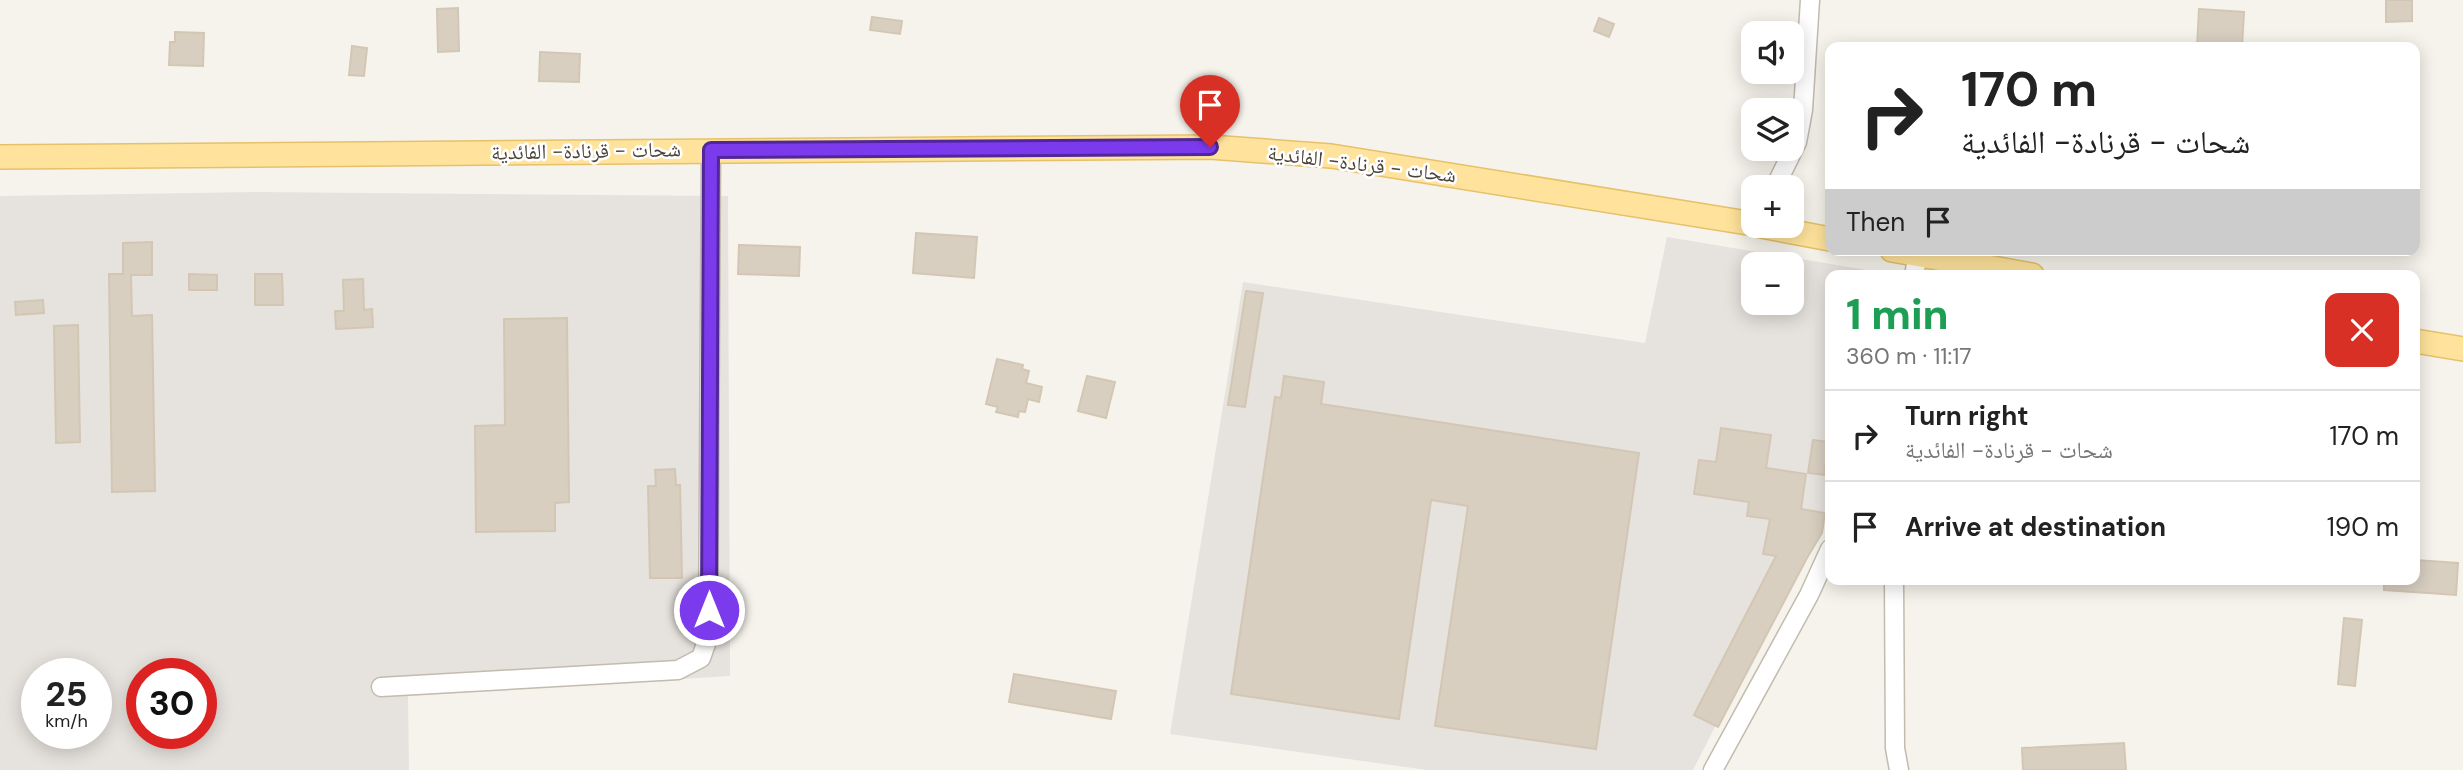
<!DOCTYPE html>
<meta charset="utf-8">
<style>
:root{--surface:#fff;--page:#f6f6f6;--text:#222;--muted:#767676;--line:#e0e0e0}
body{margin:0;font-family:"DM Sans","Noto Naskh Arabic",sans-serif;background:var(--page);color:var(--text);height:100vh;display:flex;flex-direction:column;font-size:26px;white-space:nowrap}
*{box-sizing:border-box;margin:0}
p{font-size:23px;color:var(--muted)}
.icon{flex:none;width:38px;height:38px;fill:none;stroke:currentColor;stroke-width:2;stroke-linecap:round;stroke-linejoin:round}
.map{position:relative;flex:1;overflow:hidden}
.sheet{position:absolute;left:1825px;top:270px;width:595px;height:315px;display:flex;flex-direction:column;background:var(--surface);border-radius:14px;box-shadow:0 4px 18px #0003}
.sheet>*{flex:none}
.top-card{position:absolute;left:1825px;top:42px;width:595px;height:214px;border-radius:14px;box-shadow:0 4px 18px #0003;background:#fff;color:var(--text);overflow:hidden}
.buttons{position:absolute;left:1741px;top:21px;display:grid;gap:14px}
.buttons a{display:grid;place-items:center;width:63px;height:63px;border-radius:14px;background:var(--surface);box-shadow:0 4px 18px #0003;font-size:35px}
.speed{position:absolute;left:21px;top:658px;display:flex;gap:14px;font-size:35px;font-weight:700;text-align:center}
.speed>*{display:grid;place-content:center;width:91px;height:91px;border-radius:50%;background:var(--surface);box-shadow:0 4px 18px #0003;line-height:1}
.speed small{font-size:18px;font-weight:400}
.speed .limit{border:10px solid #d22;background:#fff;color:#111}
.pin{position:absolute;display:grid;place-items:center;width:60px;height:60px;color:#fff;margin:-72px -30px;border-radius:50% 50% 50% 0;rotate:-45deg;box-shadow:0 0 7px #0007}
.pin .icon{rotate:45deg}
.me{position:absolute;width:77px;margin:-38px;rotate:0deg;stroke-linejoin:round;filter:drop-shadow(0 0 5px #0008)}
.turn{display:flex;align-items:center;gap:24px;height:147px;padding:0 21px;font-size:32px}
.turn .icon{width:91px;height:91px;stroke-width:2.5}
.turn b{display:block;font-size:49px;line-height:60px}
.then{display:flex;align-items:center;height:66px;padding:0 21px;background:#0003;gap:14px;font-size:26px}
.round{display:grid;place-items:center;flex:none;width:74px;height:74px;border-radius:14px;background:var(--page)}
.overview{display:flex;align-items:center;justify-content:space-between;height:119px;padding:0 21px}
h1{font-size:42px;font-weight:800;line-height:52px;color:#1e9e55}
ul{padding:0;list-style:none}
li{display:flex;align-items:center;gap:21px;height:91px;padding:0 21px;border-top:2px solid var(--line)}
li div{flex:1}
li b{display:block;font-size:26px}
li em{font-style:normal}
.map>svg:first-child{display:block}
.industrial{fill:#e6e2dd;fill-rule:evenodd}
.building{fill:#d8cfc1;stroke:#d3c7b4;stroke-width:2}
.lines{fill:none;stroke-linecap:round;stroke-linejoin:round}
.minor-casing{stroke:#c2bbae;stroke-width:21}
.major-casing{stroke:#e6c16a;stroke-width:26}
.minor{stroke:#fff;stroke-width:18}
.major{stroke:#ffe39c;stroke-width:23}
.route-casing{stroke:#51269a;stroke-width:18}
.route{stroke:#7c3aed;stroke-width:12}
.labels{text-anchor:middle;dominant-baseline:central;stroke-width:5;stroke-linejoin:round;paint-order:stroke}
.street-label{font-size:21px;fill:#4b4439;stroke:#fff}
</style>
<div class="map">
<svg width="2463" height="770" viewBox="0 0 2463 770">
<rect width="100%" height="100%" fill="#f6f3ec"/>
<!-- industrial -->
<g class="industrial">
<path d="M255,192L728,196L730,676L408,696L409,770H0V196ZM37,674H96V733H37ZM142,674H201V733H142Z"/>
<path d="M1667,237L1891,274L1830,275V502L1693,770H1427L1170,734L1243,282L1645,343ZM1754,264H1792V303H1754Z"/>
</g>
<!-- building -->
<g class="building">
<path d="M2386,0H2412V21L2386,22Z"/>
<path d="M458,8L459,51L438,52L437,9Z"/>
<path d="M2199,9L2244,12L2242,47H2197Z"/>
<path d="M872,17L902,21L900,34L870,30Z"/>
<path d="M1599,18L1614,24L1609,37L1594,31Z"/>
<path d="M175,32L204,33L203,66L169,65L170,42H175Z"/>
<path d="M352,46L367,48L364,76L349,75Z"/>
<path d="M540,52L580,54L579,82L539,81Z"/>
<path d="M916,233L977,237L974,278L913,273Z"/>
<path d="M152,242V275H131L132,316L152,315L155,491L112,492L109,274H123V243Z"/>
<path d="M739,245L800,247L799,276L738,274Z"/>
<path d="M189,274L217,275V290H189Z"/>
<path d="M255,274H282L283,305H255Z"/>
<path d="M363,279L364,310L372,309L373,327L336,329L335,311H344L343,280Z"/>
<path d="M1246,291L1263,293L1245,407L1228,405Z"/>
<path d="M43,300L44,313L16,315L15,302Z"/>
<path d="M567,318L569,502L555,503V531L476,532L475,426L505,425L504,319Z"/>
<path d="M78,325L80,442L56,443L54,326Z"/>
<path d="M997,359L1023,365L1022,369L1029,371L1026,383L1042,387L1039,402L1028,399L1025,412L1019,411L1018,417L996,412L998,407L986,404Z"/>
<path d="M1087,376L1115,382L1106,418L1078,411Z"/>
<path d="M1284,376L1324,382L1321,404L1639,453L1596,749L1435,726L1468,506L1431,500L1399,719L1231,694L1275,397L1281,398Z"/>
<path d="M1721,428L1771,435L1766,468L1806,474L1801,509L1825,513L1822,533L1807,558L1718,727L1694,715L1776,556L1763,554L1770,519L1747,516L1749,502L1694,494L1699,460L1716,462Z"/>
<path d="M1813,440L1829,442L1824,475L1808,473Z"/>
<path d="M675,469L676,485H680L682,578H650L648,486H656L655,470Z"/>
<path d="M2415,560L2458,563L2456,595L2384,590V579H2415Z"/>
<path d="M2344,618L2362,620L2355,686L2338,684Z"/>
<path d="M1014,674L1116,691L1111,719L1009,702Z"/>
<path d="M2124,743L2126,770H2023L2022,748Z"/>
</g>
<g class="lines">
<defs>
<g id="minor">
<path d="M1775,187L1797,142L1803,110L1810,0"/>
<path d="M1914,275L1918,255"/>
<path d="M1894,579L1895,748L1899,770"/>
<path d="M381,687L678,670L701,658L708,638L711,150"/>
<path d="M1713,770L1809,595L1830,549"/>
</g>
<g id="major">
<path d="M0,157L1210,147L1331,156L1754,224"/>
<path d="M1761,226L1830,239"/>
<path d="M1892,250L2032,275"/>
<path d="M2415,341L2463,349"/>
</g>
</defs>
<!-- minor casing -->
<use href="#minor" class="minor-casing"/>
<!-- major casing -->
<use href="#major" class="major-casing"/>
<!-- minor -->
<use href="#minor" class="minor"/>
<!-- major -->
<use href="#major" class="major"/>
</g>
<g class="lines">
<defs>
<path id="route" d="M709,610L711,150L1210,147"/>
</defs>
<!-- route casing -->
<use href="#route" class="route-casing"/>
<!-- route -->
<use href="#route" class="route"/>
</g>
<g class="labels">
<!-- street labels -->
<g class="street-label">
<text transform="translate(586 151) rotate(-1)">شحات - قرنادة- الفائدية</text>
<text transform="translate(1362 164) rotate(7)">شحات - قرنادة- الفائدية</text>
</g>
</g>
</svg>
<div class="buttons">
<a><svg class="icon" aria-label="sound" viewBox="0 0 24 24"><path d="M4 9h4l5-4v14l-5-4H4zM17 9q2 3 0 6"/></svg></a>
<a><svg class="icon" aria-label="layers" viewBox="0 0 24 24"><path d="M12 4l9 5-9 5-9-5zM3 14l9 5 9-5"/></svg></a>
<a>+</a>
<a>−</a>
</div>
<div class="speed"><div>25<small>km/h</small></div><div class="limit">30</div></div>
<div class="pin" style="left:1210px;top:147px;background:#d93025"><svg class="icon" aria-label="arrive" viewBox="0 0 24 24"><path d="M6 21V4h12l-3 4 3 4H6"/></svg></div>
<svg class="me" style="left:709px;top:610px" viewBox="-20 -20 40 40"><circle r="17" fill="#7c3aed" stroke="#fff" stroke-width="3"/><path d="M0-11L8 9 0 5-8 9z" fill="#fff"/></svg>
<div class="top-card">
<div class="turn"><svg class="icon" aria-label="right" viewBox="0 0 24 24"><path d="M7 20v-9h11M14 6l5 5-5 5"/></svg><div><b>170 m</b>شحات - قرنادة- الفائدية</div></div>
<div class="then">Then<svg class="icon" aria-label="arrive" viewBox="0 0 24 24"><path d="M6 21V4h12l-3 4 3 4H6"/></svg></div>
</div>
<section class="sheet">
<div class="overview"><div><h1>1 min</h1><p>360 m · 11:17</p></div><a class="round" style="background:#d93025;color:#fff"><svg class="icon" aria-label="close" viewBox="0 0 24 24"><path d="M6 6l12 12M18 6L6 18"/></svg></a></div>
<ul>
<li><svg class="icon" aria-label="right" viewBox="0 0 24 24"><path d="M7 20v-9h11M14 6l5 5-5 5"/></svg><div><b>Turn right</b><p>شحات - قرنادة- الفائدية</p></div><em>170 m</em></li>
<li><svg class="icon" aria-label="arrive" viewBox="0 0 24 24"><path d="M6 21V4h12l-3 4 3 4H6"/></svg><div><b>Arrive at destination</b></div><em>190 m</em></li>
</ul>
</section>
</div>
